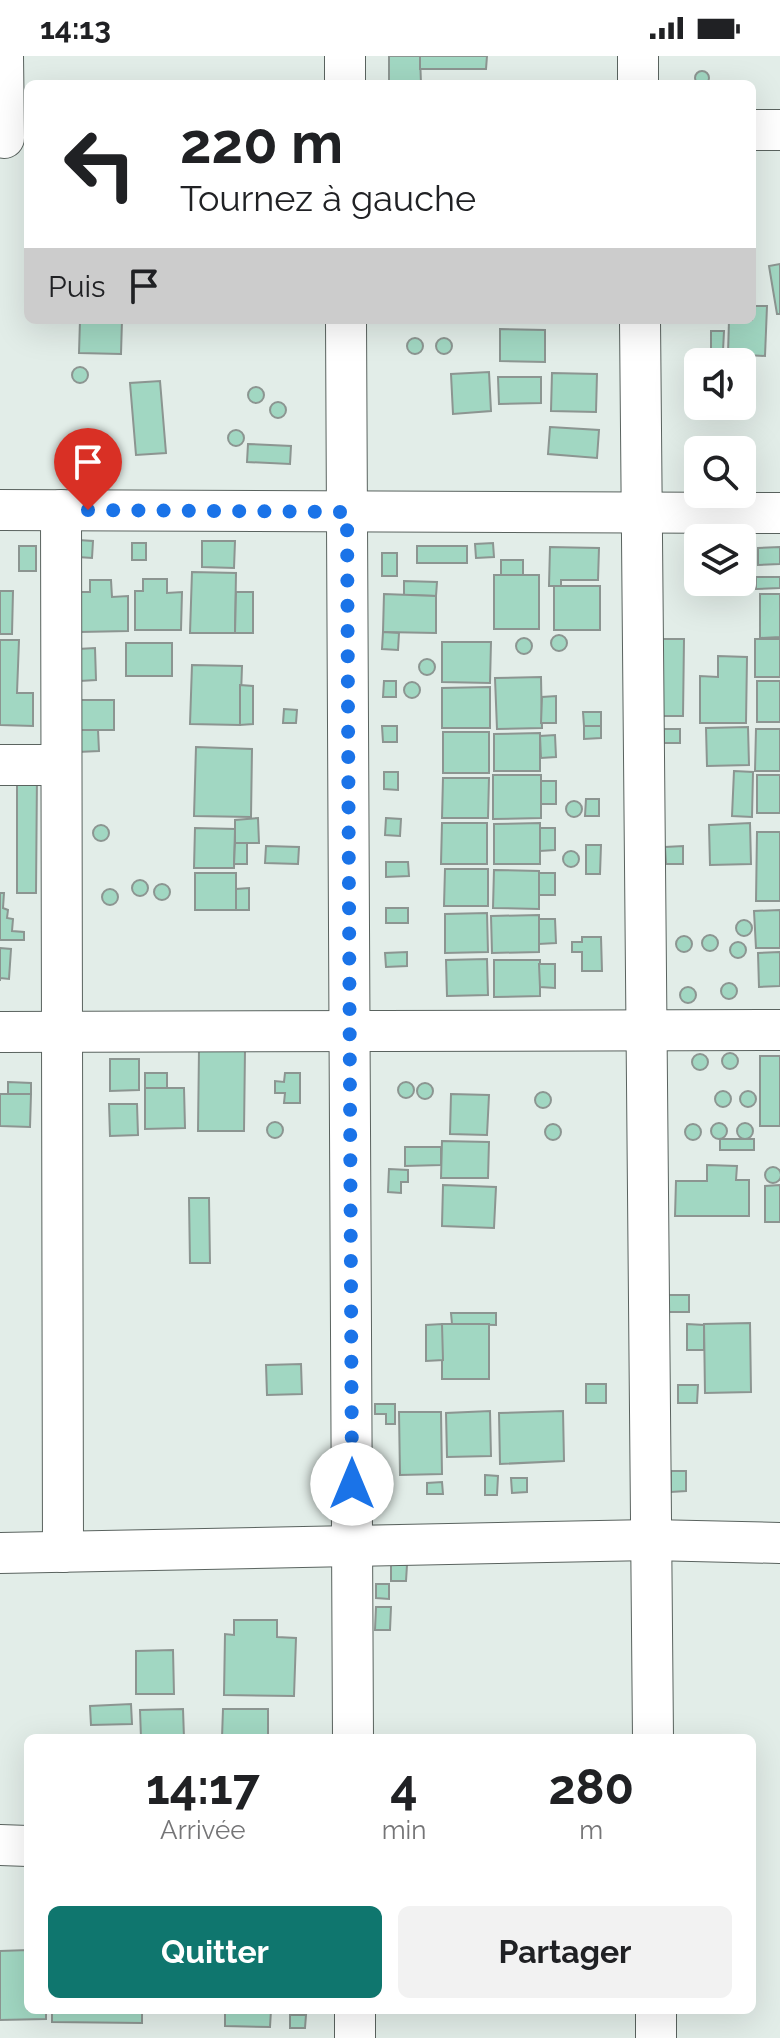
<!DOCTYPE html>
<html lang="fr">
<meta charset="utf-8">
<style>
:root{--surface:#fff;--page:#f2f2f2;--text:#202124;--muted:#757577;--accent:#0f766e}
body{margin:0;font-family:Raleway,sans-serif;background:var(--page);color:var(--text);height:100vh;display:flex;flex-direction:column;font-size:30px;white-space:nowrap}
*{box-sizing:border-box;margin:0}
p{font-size:26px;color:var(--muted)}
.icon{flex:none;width:44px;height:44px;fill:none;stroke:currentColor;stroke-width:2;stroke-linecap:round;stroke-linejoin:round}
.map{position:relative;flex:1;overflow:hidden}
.drawer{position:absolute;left:24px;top:1678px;width:732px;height:280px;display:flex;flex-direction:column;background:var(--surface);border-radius:12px;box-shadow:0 8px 32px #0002}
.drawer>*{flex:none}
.banner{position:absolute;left:24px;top:24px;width:732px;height:244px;border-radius:12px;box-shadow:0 8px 32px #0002;background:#fff;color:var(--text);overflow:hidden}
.fabs{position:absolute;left:684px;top:292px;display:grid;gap:16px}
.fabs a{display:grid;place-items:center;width:72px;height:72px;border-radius:12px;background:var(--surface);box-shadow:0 8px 32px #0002;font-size:40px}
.pin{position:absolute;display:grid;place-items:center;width:68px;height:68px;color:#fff;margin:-82px -34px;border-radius:50% 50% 50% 0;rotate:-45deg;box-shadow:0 0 8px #0007}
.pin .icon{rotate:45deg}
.me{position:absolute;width:88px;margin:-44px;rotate:0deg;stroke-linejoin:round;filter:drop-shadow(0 0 6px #0008)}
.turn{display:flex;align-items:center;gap:28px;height:168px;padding:0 24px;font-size:36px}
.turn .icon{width:104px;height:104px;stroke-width:2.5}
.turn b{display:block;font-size:56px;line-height:68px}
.then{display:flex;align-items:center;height:76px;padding:0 24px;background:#0003;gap:16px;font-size:30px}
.eta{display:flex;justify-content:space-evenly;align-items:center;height:136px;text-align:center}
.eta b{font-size:48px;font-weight:700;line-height:56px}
.action{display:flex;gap:16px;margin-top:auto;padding:16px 24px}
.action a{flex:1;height:92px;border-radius:12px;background:var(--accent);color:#fff;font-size:32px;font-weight:700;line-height:92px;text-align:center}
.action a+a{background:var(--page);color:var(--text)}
.status{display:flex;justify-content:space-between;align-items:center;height:56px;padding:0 40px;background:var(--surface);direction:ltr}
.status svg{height:22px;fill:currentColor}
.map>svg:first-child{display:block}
.building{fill:#a1d7c2;stroke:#8c9591;stroke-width:2}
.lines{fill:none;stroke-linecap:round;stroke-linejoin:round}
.minor-casing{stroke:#5a635f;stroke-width:42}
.minor{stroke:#fff;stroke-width:40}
.route{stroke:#1a73e8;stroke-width:14;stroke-dasharray:0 25.2}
</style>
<div class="status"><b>14:13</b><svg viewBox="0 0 49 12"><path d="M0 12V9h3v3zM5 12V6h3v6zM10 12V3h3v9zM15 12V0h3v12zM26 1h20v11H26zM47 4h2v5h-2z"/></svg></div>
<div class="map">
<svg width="780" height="1982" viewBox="0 0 780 1982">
<rect width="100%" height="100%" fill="#e2ede8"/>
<!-- building -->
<g class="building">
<path d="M389,0H420L421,28H389Z"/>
<path d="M420,0H487L486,13H420Z"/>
<circle cx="702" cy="22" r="7"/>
<path d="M780,208V258H777L769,210Z"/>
<path d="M752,250H767L765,300L728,298L729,264H752Z"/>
<path d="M80,264H122L121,298L79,297Z"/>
<path d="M500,273L545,274V306L500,305Z"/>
<path d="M711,275H724L723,295L711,294Z"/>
<circle cx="415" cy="290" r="8"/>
<circle cx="444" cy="290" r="8"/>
<circle cx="80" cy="319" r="8"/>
<path d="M489,316L491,355L453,358L451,318Z"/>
<path d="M552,317L597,318L596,356L551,355Z"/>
<path d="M498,321H541V347L499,348Z"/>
<path d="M160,325L166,397L136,399L130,327Z"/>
<circle cx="256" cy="339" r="8"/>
<circle cx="278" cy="354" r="8"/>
<path d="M550,371L599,374L597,402L548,398Z"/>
<circle cx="236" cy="382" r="8"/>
<path d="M248,388L291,390L290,408L247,406Z"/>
<path d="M78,484L93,485L92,502L78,501Z"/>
<path d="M202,485H235L234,512L202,511Z"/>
<rect x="132" y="487" width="14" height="17"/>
<path d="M493,487L494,501L476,502L475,488Z"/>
<rect x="19" y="490" width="17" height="25"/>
<rect x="417" y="490" width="50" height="17"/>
<path d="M550,491L599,492L598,524H561V530H549Z"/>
<path d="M780,491V508L758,509V492Z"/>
<rect x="382" y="497" width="15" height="23"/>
<path d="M501,504H523V520L501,519Z"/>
<path d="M192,516L236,517L235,577H190Z"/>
<rect x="494" y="519" width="45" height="54"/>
<path d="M756,521H780V532L756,533Z"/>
<path d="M143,523H167V537L182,536L181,574H135V535H143Z"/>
<path d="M90,524H111L112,541L128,540V575L80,576L79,536H90Z"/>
<path d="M404,525L437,526L436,540L404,539Z"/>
<rect x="554" y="530" width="46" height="44"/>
<path d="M0,535H13L12,578H0Z"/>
<path d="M236,536H253V577H235Z"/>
<path d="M384,538L436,540V577L383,576Z"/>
<path d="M760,538H780V581L760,582Z"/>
<path d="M383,576L399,577L398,594L382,593Z"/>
<circle cx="559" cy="587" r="8"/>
<circle cx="524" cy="590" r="8"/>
<path d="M662,583H684L683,660H661Z"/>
<rect x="755" y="583" width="25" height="38"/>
<path d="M0,584H19L17,637H33V670L0,669Z"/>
<path d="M442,586H491L490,627L442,626Z"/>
<rect x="126" y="587" width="46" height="33"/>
<path d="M95,592L96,624L80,625L78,593Z"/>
<path d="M718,600L747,601L746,667H700V620L718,621Z"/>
<circle cx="427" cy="611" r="8"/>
<path d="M192,609L242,610L240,669L190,668Z"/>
<path d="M541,621L542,672L497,673L495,622Z"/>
<path d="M384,625H396V641H383Z"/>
<rect x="757" y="625" width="23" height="41"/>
<circle cx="412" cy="634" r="8"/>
<path d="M240,629L253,630V668L240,669Z"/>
<path d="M490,631V672H442V632Z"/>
<path d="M556,640V667H541L542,641Z"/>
<path d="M76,644H114V674H77Z"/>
<path d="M284,653L297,654L296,667H283Z"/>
<path d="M583,656H601V670H584Z"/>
<path d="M382,670H397V686H383Z"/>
<path d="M584,670H601V682L584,683Z"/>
<path d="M748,671L749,709L707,710L706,672Z"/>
<rect x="664" y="673" width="16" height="14"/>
<path d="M756,673H780V715H755Z"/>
<path d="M77,674H98L99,695L78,696Z"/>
<rect x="443" y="676" width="46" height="41"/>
<path d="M540,677V715H494V678Z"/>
<path d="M555,679L556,701L541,702L540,680Z"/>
<path d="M196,691L252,693L251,761L194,760Z"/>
<path d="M734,715L753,716L752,761L732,760Z"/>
<path d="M384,716H398V734L384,733Z"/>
<path d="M17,718H37L36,837H17Z"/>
<path d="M493,719H541V762L493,763Z"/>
<rect x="757" y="719" width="23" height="38"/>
<path d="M443,722H489L488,762H442Z"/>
<rect x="541" y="725" width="15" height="23"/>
<path d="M586,743H599V760H585Z"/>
<circle cx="574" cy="753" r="8"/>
<path d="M258,762L259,787H235V764Z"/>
<path d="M386,762L401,763L400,780L385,779Z"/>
<path d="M442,767H487V808H441Z"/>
<path d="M540,767V808H494V768Z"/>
<path d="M750,767L751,808L710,809L709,769Z"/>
<circle cx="101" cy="777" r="8"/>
<path d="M195,772L235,773L234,812H194Z"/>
<path d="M540,772H555V794L540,795Z"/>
<path d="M757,776H780V845H756Z"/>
<path d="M235,787H247V808H234Z"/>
<path d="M586,789H601L600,818H586Z"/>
<path d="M266,790L299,791L298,808L265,807Z"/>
<path d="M683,790V808H666L665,791Z"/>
<circle cx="571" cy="803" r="8"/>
<path d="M386,806H408L409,820L386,821Z"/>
<path d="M445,813H488V850H444Z"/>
<path d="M494,814L539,815V853L493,852Z"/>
<rect x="195" y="817" width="41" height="37"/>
<rect x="539" y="817" width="16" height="22"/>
<circle cx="140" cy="832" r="8"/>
<circle cx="162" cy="836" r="8"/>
<path d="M249,832V854H236V833Z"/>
<circle cx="110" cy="841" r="8"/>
<path d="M0,837H4L3,852L8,854L7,862L13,863L12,875L24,876V884H0Z"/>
<rect x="386" y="852" width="22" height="15"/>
<path d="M780,854V892H756L754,855Z"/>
<path d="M487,857L488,896L445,897V858Z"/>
<path d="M539,859V896L492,897L491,860Z"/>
<path d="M539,863H555L556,887L539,888Z"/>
<circle cx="744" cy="872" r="8"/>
<circle cx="710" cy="887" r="8"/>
<circle cx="684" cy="888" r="8"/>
<path d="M582,881H601L602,915H582V896H572V886H582Z"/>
<circle cx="738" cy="894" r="8"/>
<path d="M0,892L11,893L9,923L0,922V925Z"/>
<path d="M407,896V910L386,911L385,897Z"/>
<path d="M780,896V930L759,931L758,897Z"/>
<path d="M487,903L488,939L447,940L446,904Z"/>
<path d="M494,904H540V940L494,941Z"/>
<path d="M539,908H555V932L540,931Z"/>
<circle cx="729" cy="935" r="8"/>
<circle cx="688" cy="939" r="8"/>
<path d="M245,993L244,1075H198L199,994Z"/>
<circle cx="730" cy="1005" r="8"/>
<circle cx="700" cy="1006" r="8"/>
<rect x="760" y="1000" width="20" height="70"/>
<path d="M110,1003H139V1034L110,1035Z"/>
<path d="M145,1017H167V1033L145,1032Z"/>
<path d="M285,1017H300V1047H284L285,1037H275V1025L284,1026Z"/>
<path d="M8,1026L31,1027V1038H8Z"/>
<circle cx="406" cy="1034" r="8"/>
<circle cx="425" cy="1035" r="8"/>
<path d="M145,1032H184L185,1072L145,1073Z"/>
<circle cx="748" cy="1043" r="8"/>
<circle cx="723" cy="1043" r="8"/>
<circle cx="543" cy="1044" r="8"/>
<path d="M0,1038H31L30,1071L0,1070Z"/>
<path d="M451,1038L489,1039L487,1079L450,1078Z"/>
<path d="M109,1048H137L138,1079L110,1080Z"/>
<circle cx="275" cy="1074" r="8"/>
<circle cx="719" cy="1075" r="8"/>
<circle cx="745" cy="1075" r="8"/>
<circle cx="553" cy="1076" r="8"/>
<circle cx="693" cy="1076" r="8"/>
<rect x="720" y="1083" width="34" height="11"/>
<path d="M442,1085L489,1086L488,1122H441Z"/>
<path d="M405,1091H441V1109L405,1110Z"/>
<path d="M707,1109L737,1110L736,1124H749V1160H675L676,1125H707Z"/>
<circle cx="773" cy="1119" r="8"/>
<path d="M389,1113L408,1114V1126H401V1137L388,1136Z"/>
<path d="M443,1129L496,1131L494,1172L442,1170Z"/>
<path d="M780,1129V1166H765V1130Z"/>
<path d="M189,1142H209L210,1207H190Z"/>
<rect x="667" y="1239" width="22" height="17"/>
<path d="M451,1257H496V1269L452,1268Z"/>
<path d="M750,1267L751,1336L705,1337L704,1268Z"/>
<rect x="442" y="1268" width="47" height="55"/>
<path d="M442,1268L443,1304L426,1305V1269Z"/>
<path d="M687,1268L704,1269V1294H687Z"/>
<path d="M301,1308L302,1338L267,1339L266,1309Z"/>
<rect x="586" y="1328" width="20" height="19"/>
<path d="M678,1329H698L697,1347H678Z"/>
<path d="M375,1348H395V1368H386V1358H375Z"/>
<path d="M490,1355L491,1400L447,1401L446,1357Z"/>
<path d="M563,1355L564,1405L500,1408L499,1357Z"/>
<path d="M399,1356H441L442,1418L400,1419Z"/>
<path d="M671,1415H686V1435L671,1436Z"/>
<path d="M485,1419L498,1420L497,1439H485Z"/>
<path d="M511,1422H527V1436L512,1437Z"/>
<path d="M442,1426L443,1438H427V1427Z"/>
<path d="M391,1508L407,1509L406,1525H391Z"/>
<path d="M376,1528H389V1543L376,1542Z"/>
<path d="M376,1551H391L390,1574H375Z"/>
<path d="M234,1564H277V1581L296,1582L294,1640L224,1639L225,1578L234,1579Z"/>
<path d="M173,1594L174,1638H136V1595Z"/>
<path d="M131,1648L132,1668L91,1669L90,1650Z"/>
<path d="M183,1653L184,1682H141L140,1654Z"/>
<path d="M223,1653H268V1682H222Z"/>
<path d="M28,1894V1954H46V1963L0,1964V1895Z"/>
<path d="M52,1954H142V1967L52,1966Z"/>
<path d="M225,1954H271L270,1971L225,1970Z"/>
<path d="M290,1959H306L305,1972H290Z"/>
</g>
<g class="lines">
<defs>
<g id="minor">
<path d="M3,0L4,82"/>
<path d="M638,0V28"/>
<path d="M345,28V0"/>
<path d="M752,74H780"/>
<path d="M346,264L353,1682"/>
<path d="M640,264L653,1682"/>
<path d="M0,454L780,457"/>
<path d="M61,454L63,1496"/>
<path d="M0,709H61"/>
<path d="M0,976L780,974"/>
<path d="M0,1497L651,1484L780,1487"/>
<path d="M0,1789L28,1790"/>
<path d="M355,1954V1982"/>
<path d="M656,1954V1982"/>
</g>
</defs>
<!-- minor casing -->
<use href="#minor" class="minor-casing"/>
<!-- minor -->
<use href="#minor" class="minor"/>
</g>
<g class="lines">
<!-- route -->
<path class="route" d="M88,454L347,456L352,1428"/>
</g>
</svg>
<div class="fabs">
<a><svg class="icon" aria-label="sound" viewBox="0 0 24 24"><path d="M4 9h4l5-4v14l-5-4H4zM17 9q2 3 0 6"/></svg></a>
<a><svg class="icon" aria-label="search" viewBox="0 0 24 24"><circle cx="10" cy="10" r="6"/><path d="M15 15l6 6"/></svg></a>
<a><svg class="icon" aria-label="layers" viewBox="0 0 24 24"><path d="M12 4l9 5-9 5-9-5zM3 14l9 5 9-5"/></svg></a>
</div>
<div class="pin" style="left:88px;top:454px;background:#d93025"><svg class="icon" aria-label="arrive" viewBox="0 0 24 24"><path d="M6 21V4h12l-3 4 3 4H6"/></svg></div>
<svg class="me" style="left:352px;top:1428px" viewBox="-20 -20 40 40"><circle r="19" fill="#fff"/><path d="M0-13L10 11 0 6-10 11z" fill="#1a73e8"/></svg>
<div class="banner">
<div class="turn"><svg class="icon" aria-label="left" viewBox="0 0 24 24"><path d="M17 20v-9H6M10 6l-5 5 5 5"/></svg><div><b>220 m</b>Tournez à gauche</div></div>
<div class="then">Puis<svg class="icon" aria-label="arrive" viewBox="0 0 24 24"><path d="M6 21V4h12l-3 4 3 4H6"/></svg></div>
</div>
<section class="drawer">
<div class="eta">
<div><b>14:17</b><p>Arrivée</p></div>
<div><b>4</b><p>min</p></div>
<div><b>280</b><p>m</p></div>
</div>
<div class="action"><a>Quitter</a><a>Partager</a></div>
</section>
</div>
